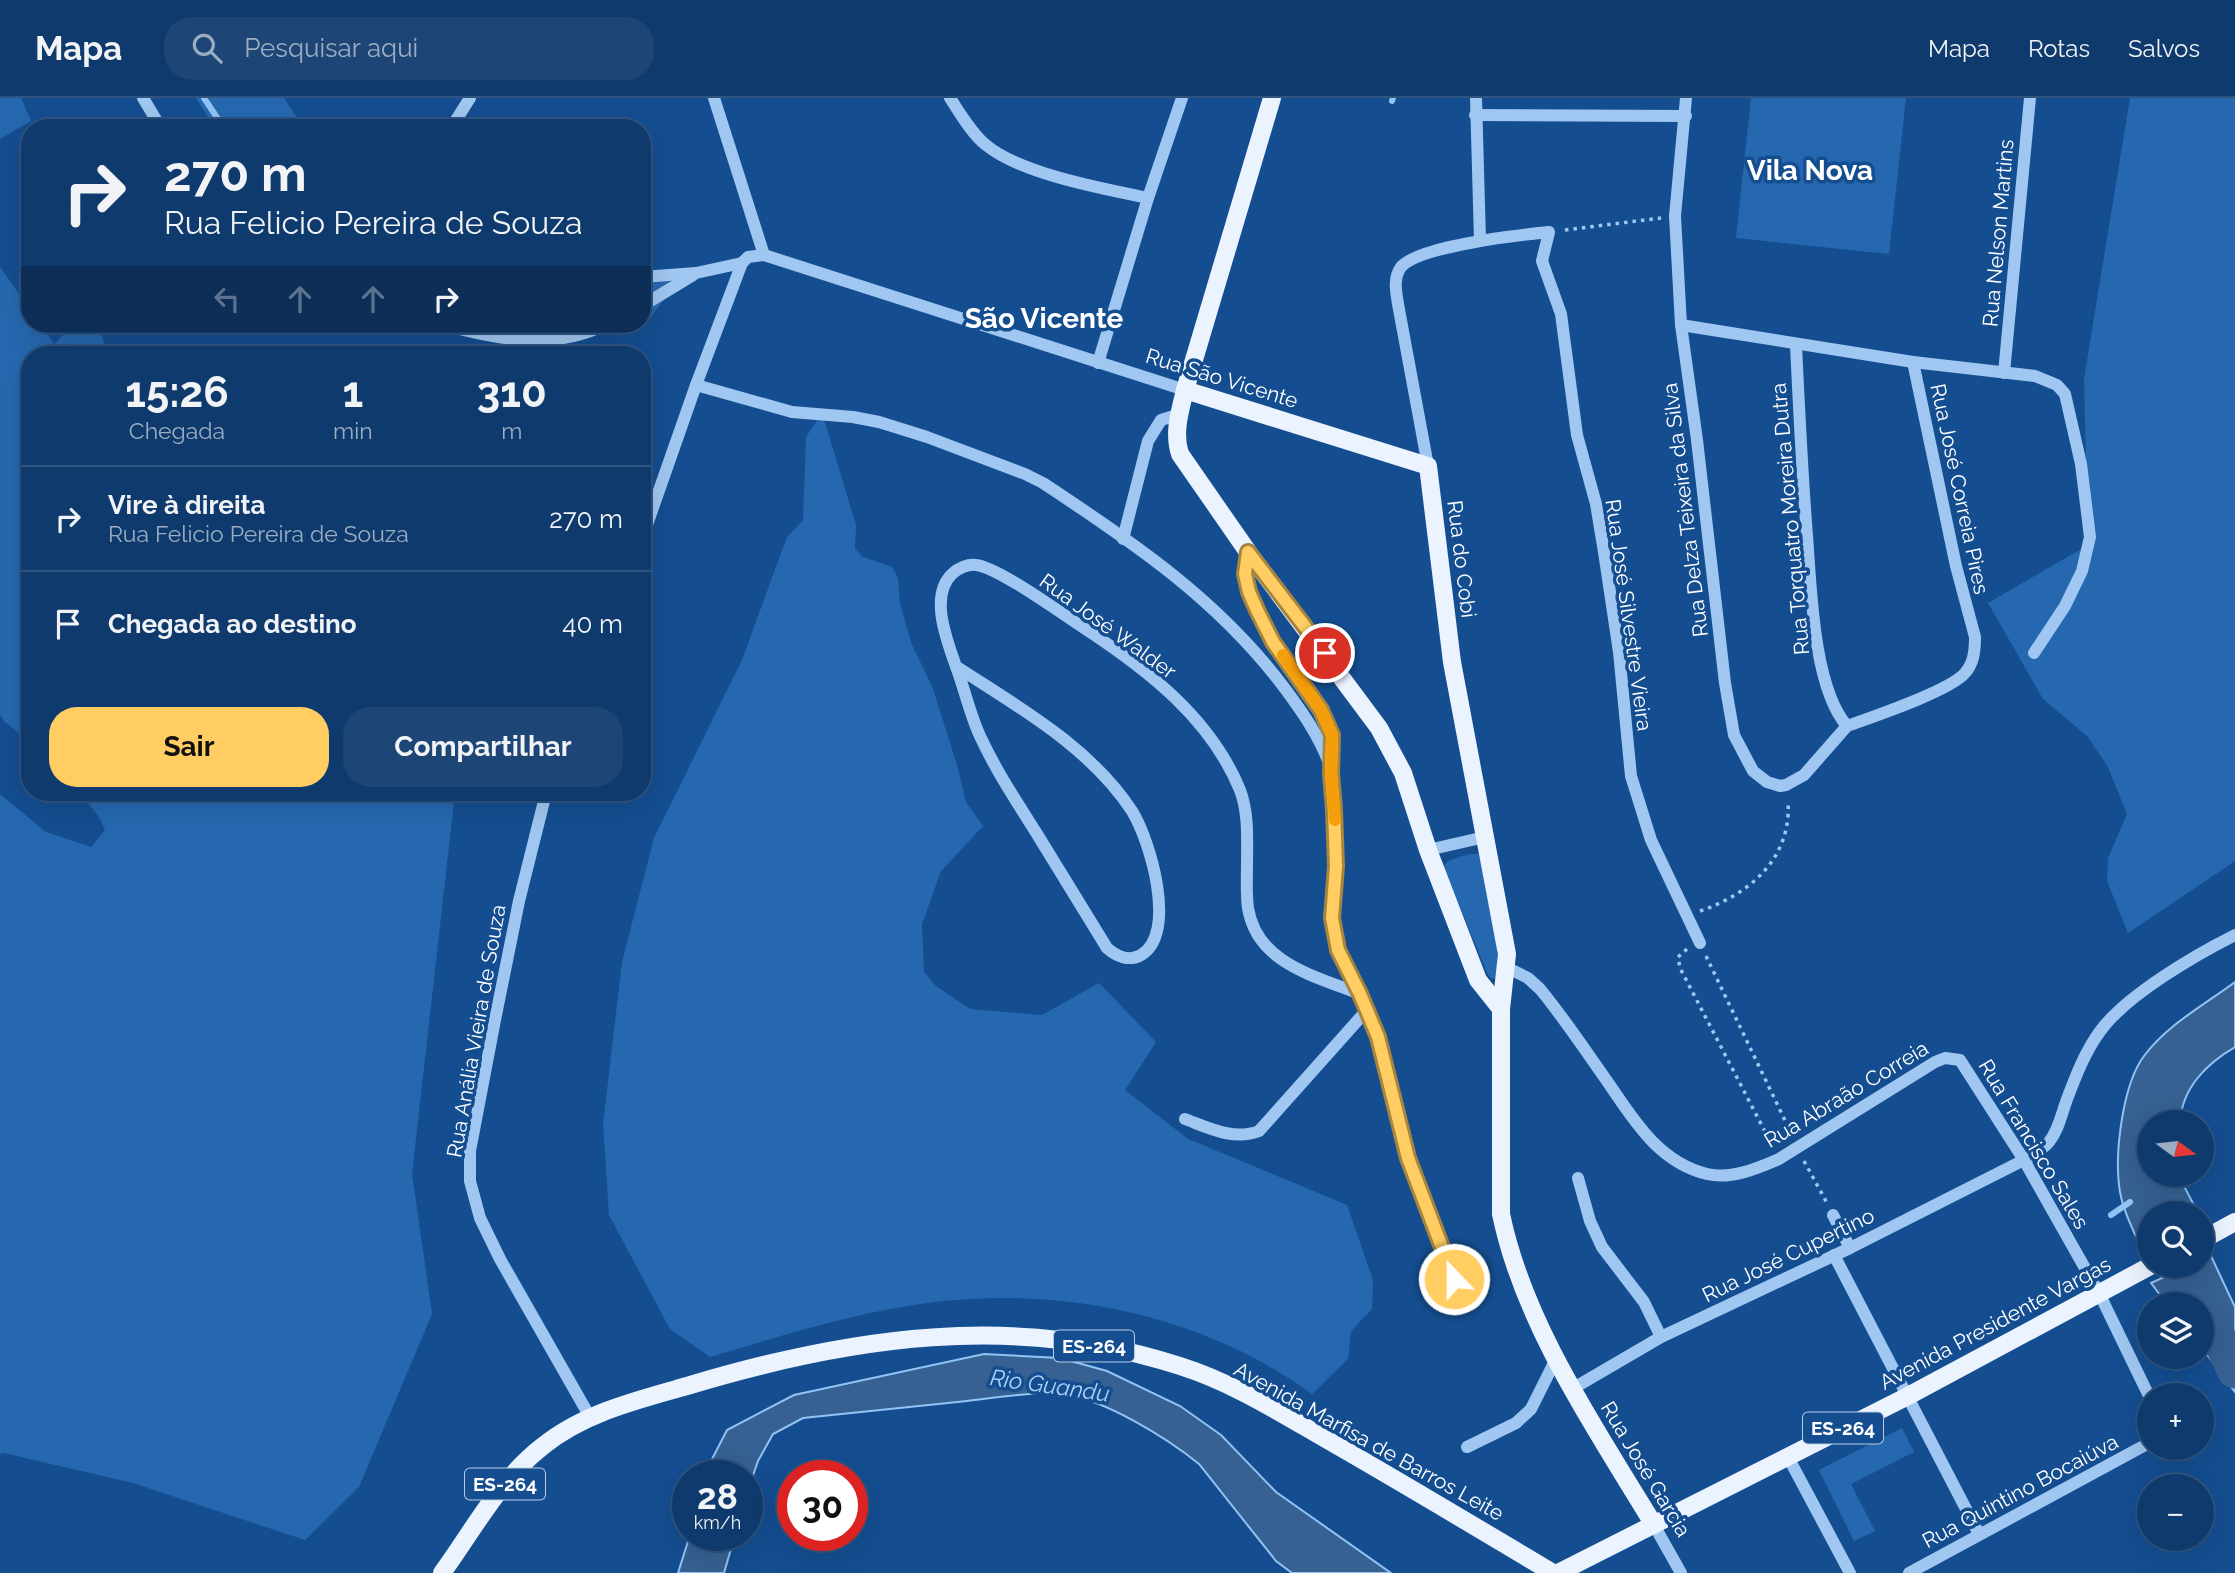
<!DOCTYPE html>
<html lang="pt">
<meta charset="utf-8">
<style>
:root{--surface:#0f3a6d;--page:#1d4575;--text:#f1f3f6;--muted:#9badc2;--line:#2f5480;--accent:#ffcd61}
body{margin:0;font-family:Raleway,sans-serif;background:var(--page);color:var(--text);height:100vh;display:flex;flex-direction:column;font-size:26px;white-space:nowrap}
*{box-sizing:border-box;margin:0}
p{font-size:23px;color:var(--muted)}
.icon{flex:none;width:38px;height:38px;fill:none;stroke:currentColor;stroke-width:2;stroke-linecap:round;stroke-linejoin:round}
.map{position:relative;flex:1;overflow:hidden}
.side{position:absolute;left:21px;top:248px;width:630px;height:455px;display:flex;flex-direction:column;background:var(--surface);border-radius:28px;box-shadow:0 7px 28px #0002,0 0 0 2px var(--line)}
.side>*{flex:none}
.guide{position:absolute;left:21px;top:21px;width:630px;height:214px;border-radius:28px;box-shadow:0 7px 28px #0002,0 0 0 2px var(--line);background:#0f3a6d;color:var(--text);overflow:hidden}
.needle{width:46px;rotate:105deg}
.controls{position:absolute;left:2137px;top:1012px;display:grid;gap:14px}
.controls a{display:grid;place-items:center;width:77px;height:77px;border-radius:50%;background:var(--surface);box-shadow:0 7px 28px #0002,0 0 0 2px var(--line);font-size:35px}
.speed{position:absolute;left:672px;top:1362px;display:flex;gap:14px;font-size:35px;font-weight:700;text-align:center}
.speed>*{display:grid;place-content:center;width:91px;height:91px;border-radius:50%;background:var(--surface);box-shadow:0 7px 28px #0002,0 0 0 2px var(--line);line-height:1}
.speed small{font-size:18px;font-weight:400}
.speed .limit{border:10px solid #d22;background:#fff;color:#111}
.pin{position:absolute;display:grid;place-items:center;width:60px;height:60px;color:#fff;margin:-30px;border:4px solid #fff;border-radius:50%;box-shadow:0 2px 7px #0007}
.me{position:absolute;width:77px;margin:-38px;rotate:338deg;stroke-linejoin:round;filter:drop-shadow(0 0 5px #0008)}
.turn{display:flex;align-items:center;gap:24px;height:147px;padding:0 28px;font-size:32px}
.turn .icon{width:91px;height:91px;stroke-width:2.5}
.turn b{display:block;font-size:49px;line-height:60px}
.lanes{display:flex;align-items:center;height:66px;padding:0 28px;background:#0003;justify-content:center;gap:35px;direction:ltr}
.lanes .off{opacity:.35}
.eta{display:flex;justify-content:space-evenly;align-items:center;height:119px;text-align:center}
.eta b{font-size:42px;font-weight:700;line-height:49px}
.primary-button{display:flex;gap:14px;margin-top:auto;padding:14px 28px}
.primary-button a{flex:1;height:80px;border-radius:28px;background:var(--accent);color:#111;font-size:28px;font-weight:700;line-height:80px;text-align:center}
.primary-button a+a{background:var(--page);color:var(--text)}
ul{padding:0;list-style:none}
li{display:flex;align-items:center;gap:21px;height:105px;padding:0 28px;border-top:2px solid var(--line)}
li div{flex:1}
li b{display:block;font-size:26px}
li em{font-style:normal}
header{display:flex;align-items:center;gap:42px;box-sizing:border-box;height:98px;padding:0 35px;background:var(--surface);border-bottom:2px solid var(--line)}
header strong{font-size:33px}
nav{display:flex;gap:38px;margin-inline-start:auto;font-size:24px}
.search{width:490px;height:63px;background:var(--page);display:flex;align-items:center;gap:18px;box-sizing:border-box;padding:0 24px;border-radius:28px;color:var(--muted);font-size:26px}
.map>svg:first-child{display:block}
.green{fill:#2668b0}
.water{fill:#366192;stroke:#92c3f4;stroke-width:2}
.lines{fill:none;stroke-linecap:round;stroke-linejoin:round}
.stream{stroke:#92c3f4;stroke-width:6}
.river{stroke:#366192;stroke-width:35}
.path{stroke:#a0c7f1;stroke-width:3.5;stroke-dasharray:3.5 5;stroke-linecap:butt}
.minor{stroke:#a0c7f1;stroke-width:12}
.major{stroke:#ebf3ff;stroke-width:18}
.route-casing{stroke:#a6853f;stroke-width:18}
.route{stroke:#ffcd61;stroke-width:12}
.slow{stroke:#f59e0b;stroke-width:12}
.labels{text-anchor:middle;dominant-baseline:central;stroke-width:7;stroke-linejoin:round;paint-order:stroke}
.shield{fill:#144e91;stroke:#b8cade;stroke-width:2}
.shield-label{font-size:19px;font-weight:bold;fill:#fff}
.street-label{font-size:21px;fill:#fff;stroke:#144e91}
.water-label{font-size:23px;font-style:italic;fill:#acd1f8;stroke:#144e91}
.district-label{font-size:28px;font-weight:bold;fill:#fff;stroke:#144e91}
</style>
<header>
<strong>Mapa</strong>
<div class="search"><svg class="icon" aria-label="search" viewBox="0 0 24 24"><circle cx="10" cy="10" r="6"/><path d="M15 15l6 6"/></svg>Pesquisar aqui</div>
<nav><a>Mapa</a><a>Rotas</a><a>Salvos</a></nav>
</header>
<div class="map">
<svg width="2235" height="1475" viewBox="0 0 2235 1475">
<rect width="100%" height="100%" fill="#144e91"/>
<!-- green -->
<g class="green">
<path d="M0,0H21L31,23L0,41Z"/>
<path d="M196,0H284L304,30H215Z"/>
<path d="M1751,0H1906L1889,156L1736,140Z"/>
<path d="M2130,0H2235V763L2128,835L2107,783L2108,760L2127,716L2108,669L2088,639L2043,601L1988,505L2088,447L2084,281Z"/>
<path d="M0,169L30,211V226H40L54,246L74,226H99L107,257H30V644L5,624L0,617Z"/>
<path d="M664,173L672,191L651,219L642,222V176Z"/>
<path d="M539,226H633L603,237Z"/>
<path d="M822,315L856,427L855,451L863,459L892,469L898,480L900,506L912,547L932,588L957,667L966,704L983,728L941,773L922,826L924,874L936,888L970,911L1042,917L1099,885L1156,944L1125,992L1188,1041L1347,1107L1373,1182L1372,1211L1351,1233L1348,1261L1312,1296C1204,1217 1059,1187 927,1205C853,1215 781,1238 710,1259L670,1231L609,1117L603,1026L622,864L654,740L742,562L787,439L803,422L806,339Z"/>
<path d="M80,695H455L412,1076L432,1216L359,1389L305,1442L133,1385L4,1355L0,1356V696L46,734L91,749L105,732L99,719Z"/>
<path d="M1469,756H1479C1489,797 1500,837 1497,879L1492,881L1488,877L1443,768L1450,762Z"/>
<path d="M1902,1330L1914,1354L1851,1386L1875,1433L1854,1443L1819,1372Z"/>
</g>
<!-- water -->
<g class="water">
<path d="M2235,884V949C2207,965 2182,990 2180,1024H2149V1076H2182L2185,1090L2198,1115H2149V1154L2144,1157C2135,1135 2121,1110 2119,1087C2115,1052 2123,986 2144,958C2167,927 2204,907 2235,884Z"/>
<path d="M2211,1158L2235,1209V1294L2202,1250V1206H2167L2151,1185L2191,1167H2202V1162Z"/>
<path d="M984,1256L1060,1260L1107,1273L1180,1308L1221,1337L1276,1394L1391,1475H1292L1276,1463L1199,1366C1167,1340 1104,1301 1063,1296C1037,1293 994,1300 967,1303C912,1309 858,1314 803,1320L773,1336L758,1363L747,1395V1377H707L711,1363L727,1332L794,1297Z"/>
<path d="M690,1437H735L724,1475H678Z"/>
</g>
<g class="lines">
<!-- stream -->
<g class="stream">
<path d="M204,0L224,30"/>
<path d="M1392,3L1393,0"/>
<path d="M642,196L648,193"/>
<path d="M2111,1117L2130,1104"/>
<path d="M680,1408L688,1421"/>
</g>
<!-- river -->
<path class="river" d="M2183,1167L2235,1273"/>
<!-- path -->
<g class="path">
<path d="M1565,132L1661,120"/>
<path d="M1700,813C1750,796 1792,760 1788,703"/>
<path d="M1687,851L1678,859L1680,870L1772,1047"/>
<path d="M1706,858L1792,1037"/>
<path d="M1804,1063L1827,1105"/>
</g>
<!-- minor -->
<g class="minor">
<path d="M143,0L161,30"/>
<path d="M714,0L764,157"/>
<path d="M950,0C960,15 972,36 986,47C1021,76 1104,91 1148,100"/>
<path d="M1476,0L1480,142"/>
<path d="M1686,0L1675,118L1681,227L1697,342L1725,585L1734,637L1753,673L1767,684L1780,688L1786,687L1804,677L1847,628"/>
<path d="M1475,17L1686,18"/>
<path d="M451,30L470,0"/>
<path d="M642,179L696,175L742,165"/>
<path d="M642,208L693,177"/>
<path d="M441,226C498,242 552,253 607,226"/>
<path d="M1681,227L1913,264L2035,278L2057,287L2065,296L2081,366L2090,439L2082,473L2065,508L2034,555"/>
<path d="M1796,247C1799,311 1802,374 1807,438C1811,489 1813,589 1847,628"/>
<path d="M1098,265L1148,100L1182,0"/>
<path d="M2004,275L2030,0"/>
<path d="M696,287L792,314L853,319L879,324L927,339L1025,376L1043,385C1134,445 1220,503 1286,592C1303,615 1319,638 1329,665"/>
<path d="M1428,368L1398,206C1396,194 1393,180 1401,169C1419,148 1520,137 1549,134L1542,163L1561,216L1577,337L1596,406L1604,454L1619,554L1631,678L1651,742L1700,845"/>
<path d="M642,441L696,287L742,165L748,159L764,157L1185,292"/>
<path d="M1123,441L1148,343L1161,322L1180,316"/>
<path d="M1248,454L1245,476L1249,494L1257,512L1273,544L1321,612L1332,637L1331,676L1334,712L1336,768L1332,820L1338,852L1360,896L1378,939L1408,1060L1463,1203"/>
<path d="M957,569C1020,610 1090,649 1132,713C1150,742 1178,836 1141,857C1129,864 1116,858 1107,850C1084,812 1060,774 1037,736C1017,704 996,673 980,638C972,621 967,601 961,583C952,554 926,501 952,476C958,470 968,466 976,467C998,469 1065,518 1087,532C1149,573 1211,621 1240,692C1249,716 1247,742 1247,767C1247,780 1246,796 1248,810C1257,866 1316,878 1360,896"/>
<path d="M1847,628C1872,619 1950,593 1965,575C1974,565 1975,552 1975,539L1956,468L1913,264"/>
<path d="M546,695L519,803L495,922L470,1053V1083L480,1120L500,1161L590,1319"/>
<path d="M1428,752L1485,739"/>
<path d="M1506,869L1528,880L1540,891C1564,920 1585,952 1607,983C1633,1021 1658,1064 1707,1076C1731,1082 1758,1070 1779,1061L1935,964L1945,960L1960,962L2024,1062L2099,1195L2149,1298"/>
<path d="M1185,1021C1209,1030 1234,1043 1259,1033L1367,912"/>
<path d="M1578,1080L1590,1123L1602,1149L1644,1204L1661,1239"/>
<path d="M1833,1117L1850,1150"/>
<path d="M1834,1157L1979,1436"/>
<path d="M1572,1291L1661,1239L1850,1150L2024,1062C2032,1057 2043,1052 2049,1044C2058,1033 2061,1018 2066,1004C2075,980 2085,953 2101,932C2127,897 2195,857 2235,837"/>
<path d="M1467,1349L1516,1325L1531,1311L1557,1259"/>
<path d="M1788,1359L1850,1475"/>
<path d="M1654,1427L1681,1475"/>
<path d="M1909,1475L2149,1345"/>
</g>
<!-- major -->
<g class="major">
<path d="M1272,0L1185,292C1180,313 1173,335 1180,356L1248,454L1379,630L1403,675L1428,752L1478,882L1501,911"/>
<path d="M1185,292L1428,368L1452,564L1507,856L1501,911V1116C1524,1227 1596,1331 1654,1427"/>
<path d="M2202,1142L2235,1124"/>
<path d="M442,1475C474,1431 500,1381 543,1348C584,1315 637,1302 687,1288C849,1239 1015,1214 1180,1268C1234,1285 1282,1316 1331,1344C1406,1387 1479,1431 1553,1475"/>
<path d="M1558,1475L1908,1298L2152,1167"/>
</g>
</g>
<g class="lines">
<defs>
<path id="route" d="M1325,555L1248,454L1245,476L1249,494L1257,512L1273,544L1321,612L1332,637L1331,676L1334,712L1336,768L1332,820L1338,852L1360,896L1378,939L1408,1060L1454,1181"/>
</defs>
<!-- route casing -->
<use href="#route" class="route-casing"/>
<!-- route -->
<use href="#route" class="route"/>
<!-- slow -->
<path class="slow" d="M1283,557L1321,612L1332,637L1331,676L1335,722"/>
</g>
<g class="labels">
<!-- shield labels -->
<g class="shield">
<rect x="1054" y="1232.5" width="80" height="31" rx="5"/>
<rect x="1803" y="1314.5" width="80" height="31" rx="5"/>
<rect x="465" y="1370.5" width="80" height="31" rx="5"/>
</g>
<g class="shield-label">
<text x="1094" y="1248">ES-264</text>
<text x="1843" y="1330">ES-264</text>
<text x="505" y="1386">ES-264</text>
</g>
<!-- street labels -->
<g class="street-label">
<text transform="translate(1998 135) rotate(-85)">Rua Nelson Martins</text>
<text transform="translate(1222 280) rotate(17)">Rua São Vicente</text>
<text transform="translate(1960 391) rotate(78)">Rua José Correia Pires</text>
<text transform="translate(1685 412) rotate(-97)">Rua Delza Teixeira da Silva</text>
<text transform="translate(1790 421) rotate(-95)">Rua Torquatro Moreira Dutra</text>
<text transform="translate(1462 461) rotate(83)">Rua do Cobi</text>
<text transform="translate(1629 517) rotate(82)">Rua José Silvestre Vieira</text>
<text transform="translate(1108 528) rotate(36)">Rua José Walder</text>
<text transform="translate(476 933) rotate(-80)">Rua Anália Vieira de Souza</text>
<text transform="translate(1846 996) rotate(-31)">Rua Abraão Correia</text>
<text transform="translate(2034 1046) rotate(59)">Rua Francisco Sales</text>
<text transform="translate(1788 1157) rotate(-26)">Rua José Cupertino</text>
<text transform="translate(1995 1225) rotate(-28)">Avenida Presidente Vargas</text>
<text transform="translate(1369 1343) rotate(29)">Avenida Marfisa de Barros Leite</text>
<text transform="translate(1646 1371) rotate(59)">Rua José Garcia</text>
<text transform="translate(2020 1393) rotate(-28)">Rua Quintino Bocaiúva</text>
</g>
<!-- water labels -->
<g class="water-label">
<text transform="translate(1050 1287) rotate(8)">Rio Guandu</text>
</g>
<!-- district labels -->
<g class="district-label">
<text x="1810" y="72">Vila Nova</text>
<text x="1044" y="220">São Vicente</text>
</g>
</g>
</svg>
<div class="controls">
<a><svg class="needle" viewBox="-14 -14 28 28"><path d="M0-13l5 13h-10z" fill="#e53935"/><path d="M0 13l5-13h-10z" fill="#9badc2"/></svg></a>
<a><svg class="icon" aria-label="search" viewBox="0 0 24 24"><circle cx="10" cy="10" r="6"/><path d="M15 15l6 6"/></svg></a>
<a><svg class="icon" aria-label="layers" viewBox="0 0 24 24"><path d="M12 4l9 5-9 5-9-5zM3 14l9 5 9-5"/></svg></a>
<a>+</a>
<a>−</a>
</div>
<div class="speed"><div>28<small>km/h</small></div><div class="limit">30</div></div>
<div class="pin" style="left:1325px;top:555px;background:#d93025"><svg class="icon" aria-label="arrive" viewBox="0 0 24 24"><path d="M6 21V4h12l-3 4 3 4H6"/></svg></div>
<svg class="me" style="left:1454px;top:1181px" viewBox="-20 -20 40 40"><circle r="17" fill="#ffcd61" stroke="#fff" stroke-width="3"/><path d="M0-11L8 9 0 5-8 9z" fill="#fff"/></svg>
<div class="guide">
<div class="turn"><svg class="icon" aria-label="right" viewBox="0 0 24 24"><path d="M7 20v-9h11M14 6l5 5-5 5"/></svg><div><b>270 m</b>Rua Felicio Pereira de Souza</div></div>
<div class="lanes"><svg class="icon off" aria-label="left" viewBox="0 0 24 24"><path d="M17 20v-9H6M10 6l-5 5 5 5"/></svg><svg class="icon off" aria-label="ahead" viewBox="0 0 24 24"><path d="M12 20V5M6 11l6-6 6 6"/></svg><svg class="icon off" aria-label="ahead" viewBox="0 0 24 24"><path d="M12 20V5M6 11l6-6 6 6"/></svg><svg class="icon" aria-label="right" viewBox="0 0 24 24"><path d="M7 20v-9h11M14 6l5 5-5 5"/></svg></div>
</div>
<section class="side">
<div class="eta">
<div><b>15:26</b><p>Chegada</p></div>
<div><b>1</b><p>min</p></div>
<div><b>310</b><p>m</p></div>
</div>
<ul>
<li><svg class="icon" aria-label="right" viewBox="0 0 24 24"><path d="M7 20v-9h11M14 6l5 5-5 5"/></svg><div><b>Vire à direita</b><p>Rua Felicio Pereira de Souza</p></div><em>270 m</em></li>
<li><svg class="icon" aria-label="arrive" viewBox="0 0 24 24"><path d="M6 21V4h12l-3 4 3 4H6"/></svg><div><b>Chegada ao destino</b></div><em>40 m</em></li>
</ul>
<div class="primary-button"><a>Sair</a><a>Compartilhar</a></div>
</section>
</div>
